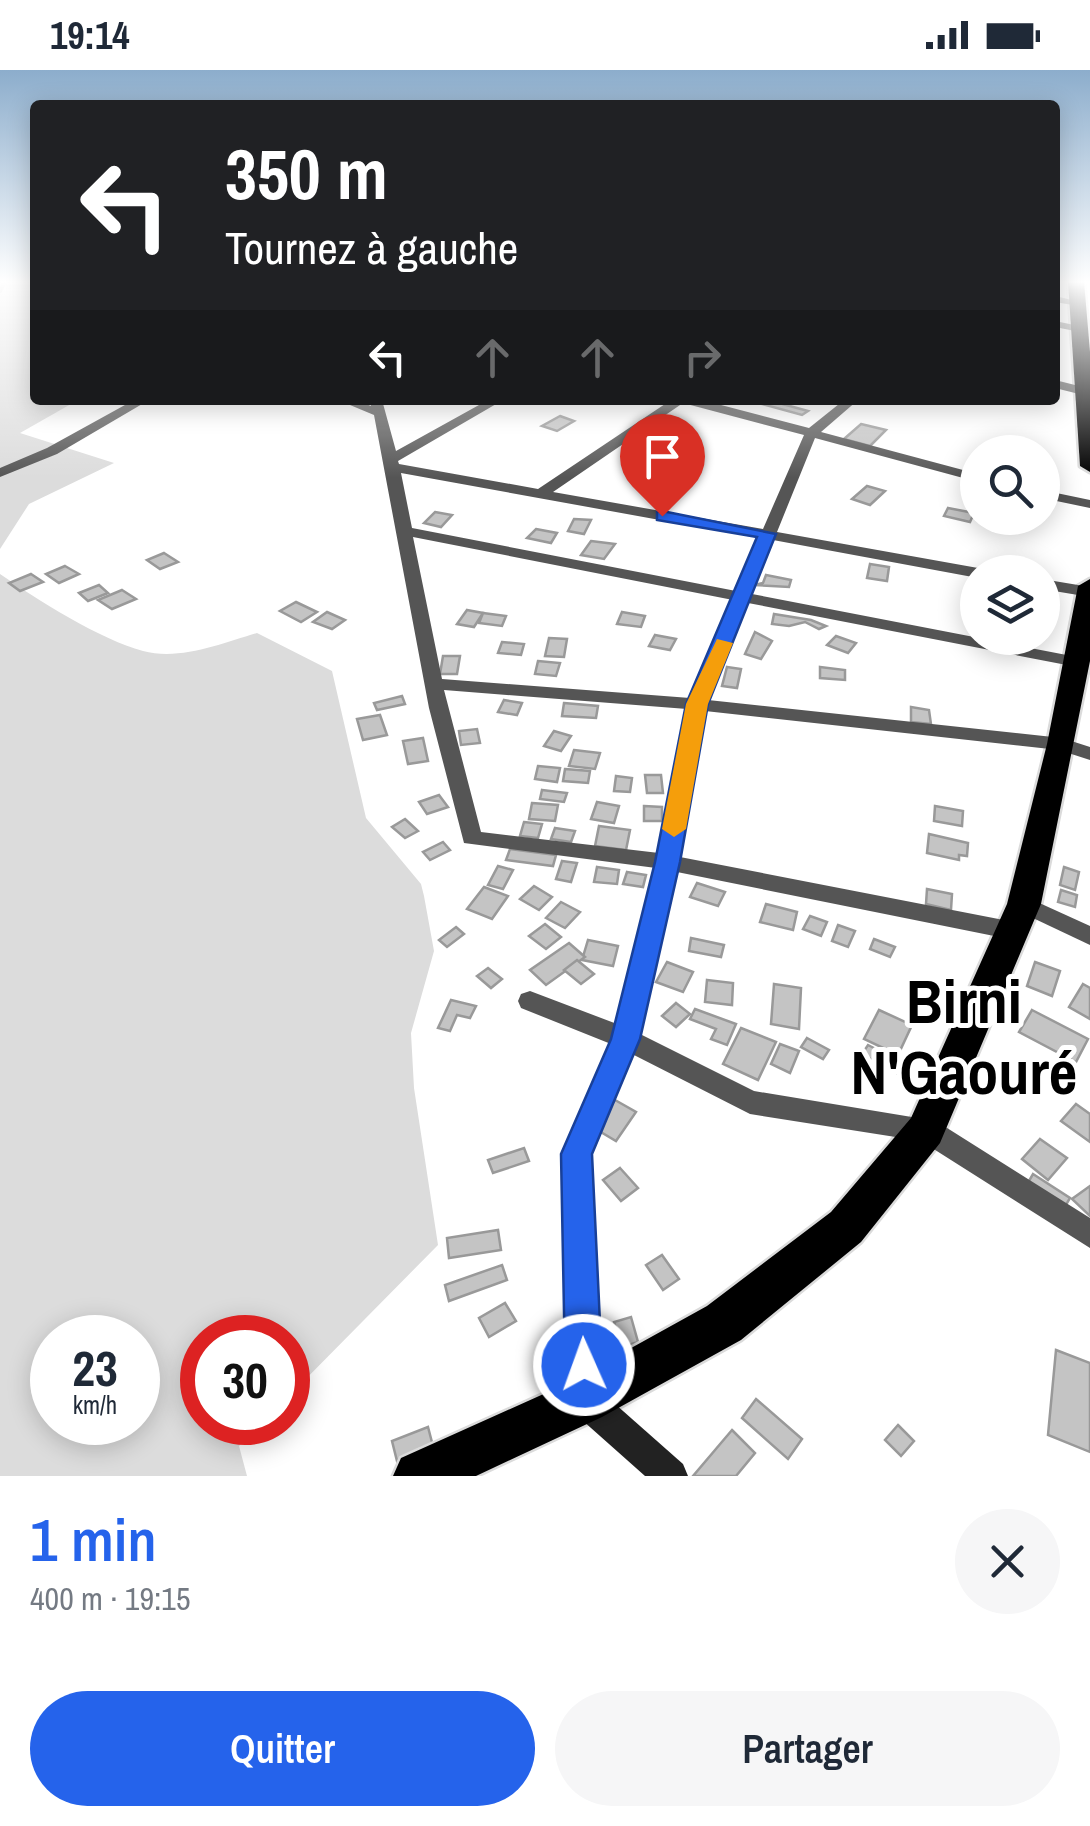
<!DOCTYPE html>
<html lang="fr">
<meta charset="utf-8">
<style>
:root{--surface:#fff;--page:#f6f6f7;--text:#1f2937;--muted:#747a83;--accent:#2563eb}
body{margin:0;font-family:"Archivo Narrow",sans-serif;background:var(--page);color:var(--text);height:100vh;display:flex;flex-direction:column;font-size:38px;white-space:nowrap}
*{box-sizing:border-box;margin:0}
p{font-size:32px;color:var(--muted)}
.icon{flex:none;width:55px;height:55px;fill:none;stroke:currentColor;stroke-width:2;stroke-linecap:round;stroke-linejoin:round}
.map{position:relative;height:1406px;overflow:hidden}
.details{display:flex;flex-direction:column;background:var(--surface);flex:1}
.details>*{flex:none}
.hud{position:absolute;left:30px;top:30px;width:1030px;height:305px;border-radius:10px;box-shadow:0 5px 25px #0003;background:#202124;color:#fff;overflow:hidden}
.controls{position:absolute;left:960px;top:365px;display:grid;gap:20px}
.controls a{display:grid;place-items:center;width:100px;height:100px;border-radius:50%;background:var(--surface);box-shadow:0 5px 25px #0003;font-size:50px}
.speed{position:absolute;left:30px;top:1245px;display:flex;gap:20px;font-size:50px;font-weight:700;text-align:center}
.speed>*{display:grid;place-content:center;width:130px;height:130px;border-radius:50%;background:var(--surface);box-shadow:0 5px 25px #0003;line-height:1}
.speed small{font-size:25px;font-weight:400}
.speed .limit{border:15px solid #d22;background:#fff;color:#111}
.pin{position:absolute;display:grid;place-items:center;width:85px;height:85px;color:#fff;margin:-102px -42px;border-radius:50% 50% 50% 0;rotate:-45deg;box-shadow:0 0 10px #0007}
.pin .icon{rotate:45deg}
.me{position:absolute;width:110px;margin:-55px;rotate:358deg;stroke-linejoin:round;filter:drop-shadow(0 0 8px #0008)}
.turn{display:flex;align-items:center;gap:35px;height:210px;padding:0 30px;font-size:45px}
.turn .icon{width:130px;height:130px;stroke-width:2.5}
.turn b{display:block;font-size:70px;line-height:85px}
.lanes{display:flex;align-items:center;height:95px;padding:0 30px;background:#0003;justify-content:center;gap:50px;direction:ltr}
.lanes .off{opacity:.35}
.round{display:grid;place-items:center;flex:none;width:105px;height:105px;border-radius:52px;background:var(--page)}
.head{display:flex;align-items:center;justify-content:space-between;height:170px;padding:0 30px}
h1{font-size:60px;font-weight:600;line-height:75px;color:var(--accent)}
.primary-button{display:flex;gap:20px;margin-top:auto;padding:20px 30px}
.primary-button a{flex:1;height:115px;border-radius:60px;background:var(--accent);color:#fff;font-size:40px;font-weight:600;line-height:115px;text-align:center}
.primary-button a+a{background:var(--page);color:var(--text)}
.status{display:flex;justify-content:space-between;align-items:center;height:70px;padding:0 50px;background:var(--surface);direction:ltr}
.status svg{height:28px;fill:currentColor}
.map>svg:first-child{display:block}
.green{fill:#dcdcdc;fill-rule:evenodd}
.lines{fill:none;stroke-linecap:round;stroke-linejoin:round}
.stream{stroke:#a3a3a3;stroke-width:4}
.building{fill:#c4c4c4;stroke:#999;stroke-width:2.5}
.highway-casing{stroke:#dbdbdb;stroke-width:5}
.street{fill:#555;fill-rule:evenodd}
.secondary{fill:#222;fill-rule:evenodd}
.highway{fill:#000;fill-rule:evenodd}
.route{fill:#2563eb;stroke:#184099;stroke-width:2.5}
.slow{fill:#f59e0b}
.labels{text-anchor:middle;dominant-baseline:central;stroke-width:10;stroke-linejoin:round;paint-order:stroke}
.near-town-label{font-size:62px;font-weight:bold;fill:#000;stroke:#fff}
</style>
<div class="status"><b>19:14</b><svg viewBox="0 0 49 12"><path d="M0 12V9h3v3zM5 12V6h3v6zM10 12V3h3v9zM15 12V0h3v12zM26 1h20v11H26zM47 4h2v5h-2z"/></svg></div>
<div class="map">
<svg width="1090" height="1406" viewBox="0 0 1090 1406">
<rect width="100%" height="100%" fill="#fff"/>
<!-- green -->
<g class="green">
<path d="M0,211H35V330H78L20,363L114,393L29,434L0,479Z"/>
<path d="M0,504C36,529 101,570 143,581C180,591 223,573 257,563L332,601L366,748L421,814L424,826L434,881L411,963L414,1018L438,1175L288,1327V1268H202V1352L262,1353L239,1376L247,1406H0ZM52,1268H138V1352H52Z"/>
</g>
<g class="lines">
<!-- stream -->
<path class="stream" d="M0,221L5,211"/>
</g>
<!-- building -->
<g class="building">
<path d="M768,330L808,341L802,345L762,334Z"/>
<path d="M560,346L574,351L557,361L542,356Z"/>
<path d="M861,354L886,360L870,376L844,369Z"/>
<path d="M867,416L885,421L870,435L852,429Z"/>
<path d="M948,438L974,443L970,452L944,446Z"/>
<path d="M435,442L452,445L441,457L424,453Z"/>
<path d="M574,449L591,450L584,464L568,461Z"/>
<path d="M536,459L557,463L551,473L527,468Z"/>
<path d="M591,471L615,474L604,489L581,485Z"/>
<path d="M164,483L178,492L160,499L147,490Z"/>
<path d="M870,494L889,497L887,511L867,508Z"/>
<path d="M65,496L79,504L59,513L46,504Z"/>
<path d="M31,504L43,512L20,521L9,513Z"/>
<path d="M766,505L791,510L789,517L754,515L763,513Z"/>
<path d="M99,515L108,523L88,531L79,523Z"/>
<path d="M122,520L136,529L112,539L98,530Z"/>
<path d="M296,532L317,542L301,552L280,541Z"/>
<path d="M467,540L483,543L474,557L457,554Z"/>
<path d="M327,542L345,550L332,559L313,552Z"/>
<path d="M622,542L645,546L641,557L617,554Z"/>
<path d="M483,543L506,546L502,556L479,553Z"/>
<path d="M774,544L811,550L826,556L819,559L805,552L789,556L772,554Z"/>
<path d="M755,562L772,571L761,589L745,584Z"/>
<path d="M655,565L676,569L670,580L649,576Z"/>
<path d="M836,566L856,573L848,583L827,575Z"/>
<path d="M549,568L567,569L564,587L545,586Z"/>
<path d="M502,572L524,574L521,585L498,583Z"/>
<path d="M443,586H460L457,604H440Z"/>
<path d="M538,591L560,593L556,606L535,604Z"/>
<path d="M727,597L741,599L737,618L722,616Z"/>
<path d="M820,597L845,600V610L820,608Z"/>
<path d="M402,626L405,634L377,640L374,633Z"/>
<path d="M504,630L522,633L517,645L498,642Z"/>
<path d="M564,633L598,636L596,648L562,646Z"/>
<path d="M911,637L929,640L931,654L911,652Z"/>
<path d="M380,645L387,665L363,670L357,649Z"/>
<path d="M477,659L480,673L461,675L459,661Z"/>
<path d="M554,661L571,666L561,681L544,676Z"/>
<path d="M423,668L428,691L408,694L403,671Z"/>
<path d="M574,680L600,683L595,699L569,696Z"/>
<path d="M538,696L560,698L557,712L535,709Z"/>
<path d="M565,699L590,701L588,713L563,711Z"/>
<path d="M645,705H661L663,723H647Z"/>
<path d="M616,706L632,708L630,722L614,721Z"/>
<path d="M542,720L567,723L564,732L540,729Z"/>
<path d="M439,725L448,737L427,744L419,732Z"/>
<path d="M597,732L619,736L614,753L591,749Z"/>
<path d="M532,733L558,735L555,751L529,749Z"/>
<path d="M644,736L662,737V751H644Z"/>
<path d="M935,736L963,741L962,756L934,751Z"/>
<path d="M405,749L418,761L405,768L392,757Z"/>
<path d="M524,752L542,754L538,768L520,766Z"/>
<path d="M599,756L630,760L626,780L595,776Z"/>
<path d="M555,758L575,761L571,772L551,769Z"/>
<path d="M929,764L968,773L967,786L959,785V790L927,783Z"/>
<path d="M443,772L450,780L430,790L423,782Z"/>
<path d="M510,779L556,785L553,796L506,790Z"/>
<path d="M562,791L577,793L571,812L556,809Z"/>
<path d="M498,796L513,800L503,819L488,815Z"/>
<path d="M597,797L619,800L617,814L594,812Z"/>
<path d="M1064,797L1079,802L1075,820L1060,815Z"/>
<path d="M627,802L646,805L643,817L623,814Z"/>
<path d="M697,813L725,822L718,836L690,827Z"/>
<path d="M534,816L552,827L539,840L520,829Z"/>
<path d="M484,817L508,826L492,849L467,839Z"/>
<path d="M927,819L952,824L951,840L926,834Z"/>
<path d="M1061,820L1077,825L1075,837L1058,832Z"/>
<path d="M561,832L580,842L565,858L546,848Z"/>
<path d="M766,834L797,842L793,860L760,852Z"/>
<path d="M810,846L827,852L821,866L803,859Z"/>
<path d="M545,854L561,867L546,879L529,866Z"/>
<path d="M838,855L855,861L848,877L832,871Z"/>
<path d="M456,857L464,864L447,877L439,870Z"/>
<path d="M691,868L724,875L721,887L689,881Z"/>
<path d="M874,869L895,877L890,887L870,879Z"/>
<path d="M588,870L618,876L613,896L582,890Z"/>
<path d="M569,873L585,887L546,915L530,900Z"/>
<path d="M577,890L594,904L581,914L564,900Z"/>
<path d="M667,892L693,902L683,922L656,912Z"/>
<path d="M1035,892L1060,901L1052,926L1027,916Z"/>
<path d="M488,898L502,909L491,918L477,906Z"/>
<path d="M707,910L733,913L732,935L705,932Z"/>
<path d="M774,914L801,918L799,959L771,954Z"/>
<path d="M1083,914L1090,918V949L1069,937Z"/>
<path d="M451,930L476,936L470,948L457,945L450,961L438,958Z"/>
<path d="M676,933L690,944L676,957L662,946Z"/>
<path d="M695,939L736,954L727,975L711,969L716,959L690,949Z"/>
<path d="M879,940L912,955L898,985L864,969Z"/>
<path d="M1032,940L1088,969L1076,992L1019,962Z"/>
<path d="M741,958L776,972L758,1010L723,994Z"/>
<path d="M807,968L829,980L823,989L801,977Z"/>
<path d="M780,974L799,981L790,1003L771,994Z"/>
<path d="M868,975L903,993L897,1003L862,984Z"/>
<path d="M615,1030L636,1042L616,1071L594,1058Z"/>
<path d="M1076,1034L1090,1044V1072L1061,1051Z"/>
<path d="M1040,1069L1067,1088L1048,1110L1022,1089Z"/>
<path d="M524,1078L529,1091L493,1103L488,1090Z"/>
<path d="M620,1098L638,1118L621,1131L603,1110Z"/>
<path d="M1033,1104L1070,1128L1063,1140L1026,1116Z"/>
<path d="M1090,1116V1146L1072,1129Z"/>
<path d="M498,1160L501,1180L449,1188L447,1168Z"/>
<path d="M662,1185L679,1209L663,1220L646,1195Z"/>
<path d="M502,1195L507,1210L449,1231L445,1215Z"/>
<path d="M505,1233L516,1251L489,1267L479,1248Z"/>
<path d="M631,1247L638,1272L622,1277L614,1252Z"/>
<path d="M1056,1280L1090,1293V1382L1048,1365Z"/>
<path d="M756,1329L802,1369L788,1389L742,1348Z"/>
<path d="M898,1355L914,1371L901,1386L885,1370Z"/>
<path d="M428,1357L434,1380L398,1395L392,1371Z"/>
<path d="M732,1360L755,1383L736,1406H693Z"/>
</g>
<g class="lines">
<defs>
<g id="highway">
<path d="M1068,211H1084L1090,282V402L1080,396Z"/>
<path d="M1090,509V591L1041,834L940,1073L861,1172L741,1270L602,1347L476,1406H393L401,1388L568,1313L707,1236L831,1142L911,1048L1007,834L1047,674L1078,516Z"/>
</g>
</defs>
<!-- highway casing -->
<use href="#highway" class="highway-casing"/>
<!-- street -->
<g class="street">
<path d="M1055,226L1084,233L1079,236L1055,232Z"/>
<path d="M1055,251L1084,257L1086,259L1080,262L1055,257Z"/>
<path d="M1055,310L1087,318L1089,321L1083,325L1055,318Z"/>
<path d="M134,330H149L57,384L0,407V398L47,378Z"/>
<path d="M338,330H356L371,336L370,330H382L396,381L488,330H503L398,391L399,394L538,419L671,330H702L809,358L844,330H858L821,362L978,404V412L815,368L777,462L978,498L986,502H978V508L773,470L752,524L1077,587L1086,592L1083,596L1077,597L748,533L708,630L1062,668L1090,677V690L1059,680L705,641L680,787L1014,852L1022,855L1026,861L1022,867L1014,870L677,802L640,964L754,1021L936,1051L1090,1148V1178L921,1071L750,1044L632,984L591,1084L601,1328L597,1340L585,1344L573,1340L569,1328L563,1084L611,974L521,938L518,931L521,924L530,921L617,954L656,798L464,773L429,638L374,345ZM683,333L804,365L763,459L553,422ZM401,403L759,468L736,521L412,458ZM413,467L733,530L690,628L442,609ZM444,620L687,639L659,783L481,762Z"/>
<path d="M1042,420L1090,430V438L1042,428Z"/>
<path d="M1042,509L1090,517V527L1042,519Z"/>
<path d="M1024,826L1090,856V875L1016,840L1013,834L1016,828Z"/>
</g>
<!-- secondary -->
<path class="secondary" d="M585,1314L597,1318L683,1394L688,1406H645L573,1342L569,1330L573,1318Z"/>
<!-- highway -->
<use href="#highway" class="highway"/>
</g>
<!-- sky -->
<linearGradient id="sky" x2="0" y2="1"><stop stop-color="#8cadcc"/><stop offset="0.52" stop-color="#fff"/><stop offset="1" stop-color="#fff" stop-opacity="0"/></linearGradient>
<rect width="1090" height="408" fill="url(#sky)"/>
<!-- route -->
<path class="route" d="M662,441L776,464L708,634L680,792L640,969L592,1084L602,1295L596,1308L584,1313L571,1308L565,1295L561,1084L611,969L655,792L686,634L757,467L657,450V442Z"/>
<!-- slow -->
<path class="slow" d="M717,569L733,573L708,634L686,759L674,767L662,759L686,634Z"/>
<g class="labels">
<!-- near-town labels -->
<g class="near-town-label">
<text x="964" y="930">Birni<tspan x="964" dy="71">N'Gaouré</tspan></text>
</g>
</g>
</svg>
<div class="controls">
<a><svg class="icon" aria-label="search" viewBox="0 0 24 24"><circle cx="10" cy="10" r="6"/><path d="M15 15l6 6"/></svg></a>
<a><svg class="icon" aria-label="layers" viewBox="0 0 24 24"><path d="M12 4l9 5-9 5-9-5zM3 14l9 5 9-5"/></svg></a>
</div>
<div class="speed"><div>23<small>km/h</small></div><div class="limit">30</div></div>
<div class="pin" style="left:662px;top:446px;background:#d93025"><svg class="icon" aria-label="arrive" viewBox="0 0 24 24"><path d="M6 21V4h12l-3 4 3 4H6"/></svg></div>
<svg class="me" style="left:584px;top:1295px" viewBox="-20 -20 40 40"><circle r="17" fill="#2563eb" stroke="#fff" stroke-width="3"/><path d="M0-11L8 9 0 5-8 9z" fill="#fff"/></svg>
<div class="hud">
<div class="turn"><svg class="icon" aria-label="left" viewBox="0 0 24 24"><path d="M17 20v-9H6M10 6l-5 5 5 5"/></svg><div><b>350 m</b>Tournez à gauche</div></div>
<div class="lanes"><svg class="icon" aria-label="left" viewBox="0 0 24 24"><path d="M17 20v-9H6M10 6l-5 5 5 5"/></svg><svg class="icon off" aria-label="ahead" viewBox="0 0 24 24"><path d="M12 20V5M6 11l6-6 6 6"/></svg><svg class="icon off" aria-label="ahead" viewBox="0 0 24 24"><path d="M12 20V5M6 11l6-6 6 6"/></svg><svg class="icon off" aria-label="right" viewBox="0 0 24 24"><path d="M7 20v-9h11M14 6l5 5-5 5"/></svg></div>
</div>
</div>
<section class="details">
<div class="head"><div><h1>1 min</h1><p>400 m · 19:15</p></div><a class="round"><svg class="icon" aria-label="close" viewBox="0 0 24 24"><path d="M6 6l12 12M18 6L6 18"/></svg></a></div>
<div class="primary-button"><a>Quitter</a><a>Partager</a></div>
</section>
